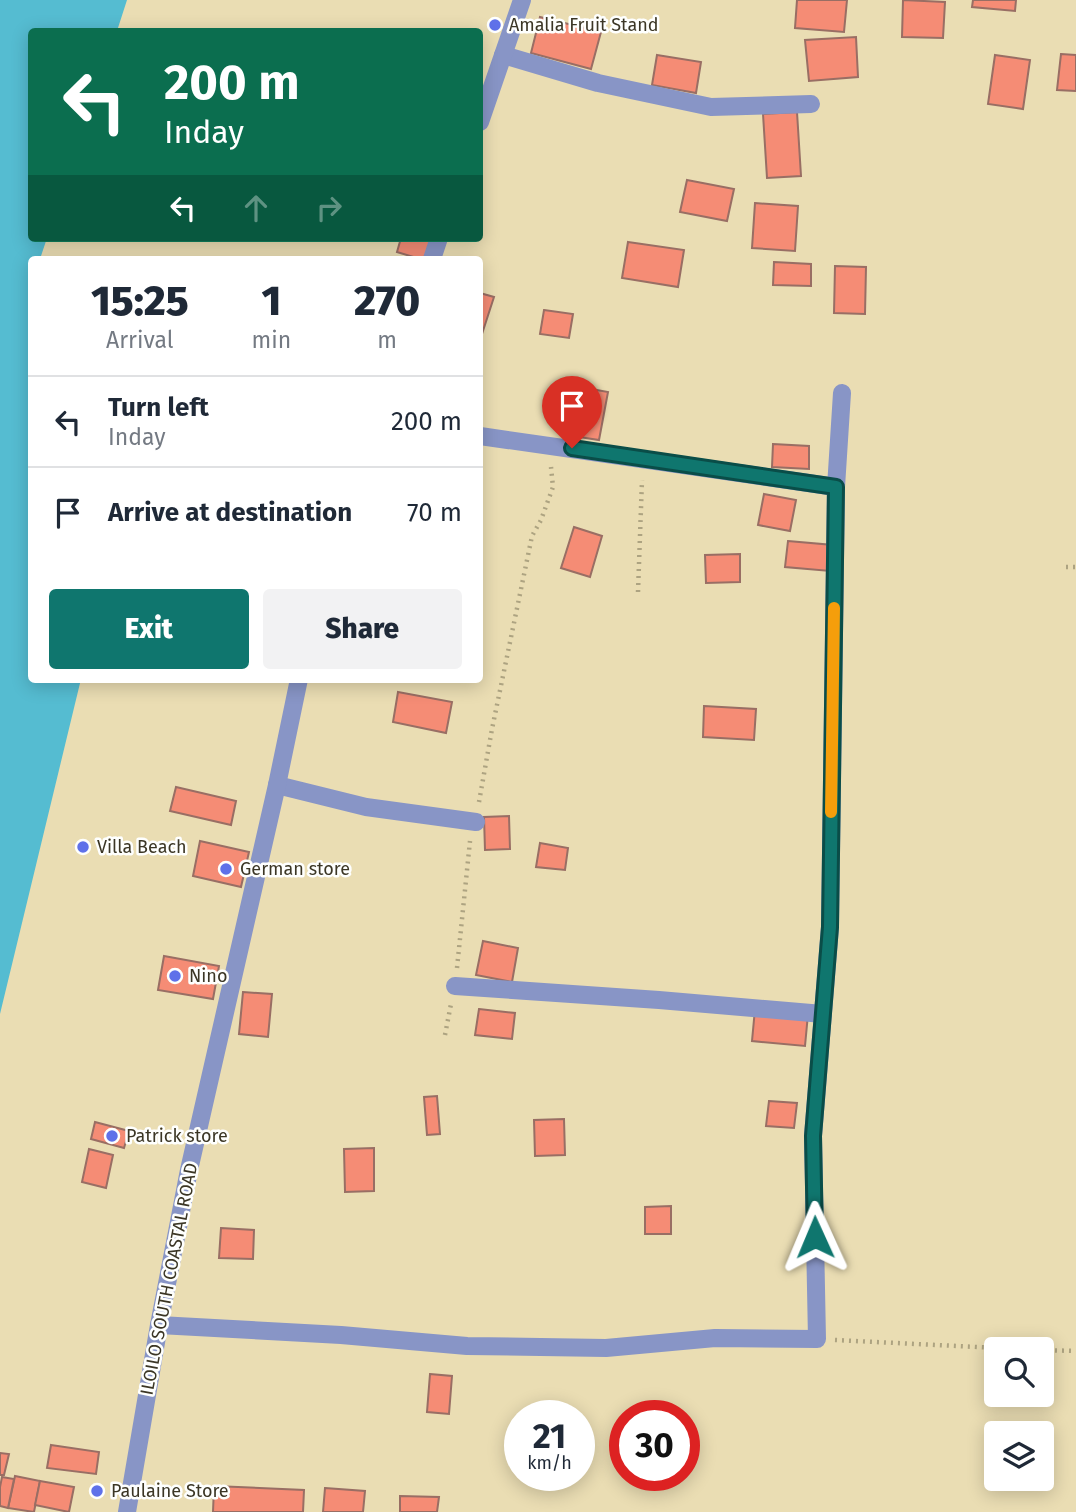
<!DOCTYPE html>
<style>
:root{--surface:#fff;--page:#f2f2f3;--text:#1f2937;--muted:#747a83;--line:#e0e1e3;--accent:#0f766e}
body{margin:0;font-family:"Fira Sans",sans-serif;background:var(--page);color:var(--text);height:100vh;display:flex;flex-direction:column;font-size:26px;white-space:nowrap}
*{box-sizing:border-box;margin:0}
p{font-size:23px;color:var(--muted)}
.icon{flex:none;width:38px;height:38px;fill:none;stroke:currentColor;stroke-width:2;stroke-linecap:round;stroke-linejoin:round}
.map{position:relative;flex:1;overflow:hidden}
.sheet{position:absolute;left:28px;top:256px;width:455px;height:427px;display:flex;flex-direction:column;background:var(--surface);border-radius:7px;box-shadow:0 4px 18px #0003}
.sheet>*{flex:none}
.guide{position:absolute;left:28px;top:28px;width:455px;height:214px;border-radius:7px;box-shadow:0 4px 18px #0003;background:#0b6e4f;color:#fff;overflow:hidden}
.controls{position:absolute;left:984px;top:1337px;display:grid;gap:14px}
.controls a{display:grid;place-items:center;width:70px;height:70px;border-radius:7px;background:var(--surface);box-shadow:0 4px 18px #0003;font-size:35px}
.speed{position:absolute;left:504px;top:1400px;display:flex;gap:14px;font-size:35px;font-weight:700;text-align:center}
.speed>*{display:grid;place-content:center;width:91px;height:91px;border-radius:50%;background:var(--surface);box-shadow:0 4px 18px #0003;line-height:1}
.speed small{font-size:18px;font-weight:400}
.speed .limit{border:10px solid #d22;background:#fff;color:#111}
.pin{position:absolute;display:grid;place-items:center;width:60px;height:60px;color:#fff;margin:-72px -30px;border-radius:50% 50% 50% 0;rotate:-45deg;box-shadow:0 0 7px #0007}
.pin .icon{rotate:45deg}
.me{position:absolute;width:77px;margin:-38px;rotate:359deg;stroke-linejoin:round;filter:drop-shadow(0 0 5px #0008)}
.turn{display:flex;align-items:center;gap:24px;height:147px;padding:0 21px;font-size:32px}
.turn .icon{width:91px;height:91px;stroke-width:2.5}
.turn b{display:block;font-size:49px;line-height:60px}
.lanes{display:flex;align-items:center;height:66px;padding:0 21px;background:#0003;justify-content:center;gap:35px;direction:ltr}
.lanes .off{opacity:.35}
.eta{display:flex;justify-content:space-evenly;align-items:center;height:119px;text-align:center}
.eta b{font-size:42px;font-weight:800;line-height:49px}
.primary-button{display:flex;gap:14px;margin-top:auto;padding:14px 21px}
.primary-button a{flex:1;height:80px;border-radius:7px;background:var(--accent);color:#fff;font-size:28px;font-weight:800;line-height:80px;text-align:center}
.primary-button a+a{background:var(--page);color:var(--text)}
ul{padding:0;list-style:none}
li{display:flex;align-items:center;gap:21px;height:91px;padding:0 21px;border-top:2px solid var(--line)}
li div{flex:1}
li b{display:block;font-size:26px}
li em{font-style:normal}
.map>svg:first-child{display:block}
.water{fill:#55bcd1}
.building{fill:#f58c75;stroke:#996e64;stroke-width:2}
.lines{fill:none;stroke-linecap:round;stroke-linejoin:round}
.path{stroke:#ada381;stroke-width:4.5;stroke-dasharray:2 5;stroke-linecap:butt}
.minor{stroke:#8895c6;stroke-width:18}
.route-casing{stroke:#0a4d48;stroke-width:18}
.route{stroke:#0f766e;stroke-width:12}
.slow{stroke:#f59e0b;stroke-width:12}
.poi-dot{fill:#5f71e9;stroke:#fefffe;stroke-width:2.5}
.labels{text-anchor:middle;dominant-baseline:central;stroke-width:5;stroke-linejoin:round;paint-order:stroke}
.poi-label{font-size:18px;fill:#3b3625;stroke:#fefffe;text-anchor:start}
.street-label{font-size:18px;fill:#3b3625;stroke:#fefffe}
</style>
<div class="map">
<svg width="1076" height="1512" viewBox="0 0 1076 1512">
<rect width="100%" height="100%" fill="#eaddb3"/>
<!-- water -->
<path class="water" d="M0,0H127L117,31L32,32V238H47L40,259H32V679H81L0,1014Z"/>
<!-- building -->
<g class="building">
<path d="M797,0H847L844,32L795,28Z"/>
<path d="M903,0L945,2L943,38L902,37Z"/>
<path d="M973,0H1016L1015,11L972,7Z"/>
<path d="M540,17L601,32L591,69L531,53Z"/>
<path d="M856,37L858,77L809,81L805,40Z"/>
<path d="M1061,54L1076,55V91L1057,90Z"/>
<path d="M657,55L701,62L696,93L652,85Z"/>
<path d="M995,55L1030,60L1023,109L988,104Z"/>
<path d="M797,112L801,176L767,178L763,114Z"/>
<path d="M687,180L734,189L727,221L680,212Z"/>
<path d="M755,203L798,206L795,251L752,248Z"/>
<path d="M401,238H435L429,259H420L397,252Z"/>
<path d="M628,242L684,250L678,287L622,278Z"/>
<path d="M774,262L811,264V286L773,285Z"/>
<path d="M835,266L866,267L865,314L834,313Z"/>
<path d="M480,293L494,297L481,337H480Z"/>
<path d="M544,310L573,314L569,338L540,334Z"/>
<path d="M575,386L608,392L599,440L566,435Z"/>
<path d="M773,444L809,446V469L772,467Z"/>
<path d="M764,494L796,500L790,531L758,525Z"/>
<path d="M574,527L602,536L590,577L561,568Z"/>
<path d="M788,541L833,545L830,571L785,567Z"/>
<path d="M740,554V582L706,583L705,555Z"/>
<path d="M398,692L452,702L446,733L393,722Z"/>
<path d="M704,706L756,709L754,740L703,737Z"/>
<path d="M176,787L236,801L231,825L170,811Z"/>
<path d="M509,816L510,849L485,850L484,817Z"/>
<path d="M200,841L249,852L241,887L193,876Z"/>
<path d="M540,843L568,848L565,870L536,867Z"/>
<path d="M483,941L518,948L512,982L476,975Z"/>
<path d="M164,956L219,966L213,999L158,990Z"/>
<path d="M243,992L272,994L268,1037L239,1034Z"/>
<path d="M479,1009L515,1013L512,1039L475,1035Z"/>
<path d="M755,1009L808,1014L805,1046L752,1041Z"/>
<path d="M437,1096L440,1134L427,1135L424,1097Z"/>
<path d="M769,1101L797,1103L794,1128L766,1126Z"/>
<path d="M564,1119L565,1155L535,1156L534,1120Z"/>
<path d="M95,1122L129,1131L124,1148L91,1139Z"/>
<path d="M374,1148V1191L345,1192L344,1149Z"/>
<path d="M89,1149L113,1155L106,1188L82,1182Z"/>
<path d="M671,1206V1234H645V1207Z"/>
<path d="M221,1228L254,1230L253,1259L219,1258Z"/>
<path d="M430,1374L452,1376L449,1414L427,1412Z"/>
<path d="M51,1445L99,1452L96,1474L47,1468Z"/>
<path d="M0,1453L9,1454L4,1475H0Z"/>
<path d="M15,1476L40,1481L34,1512L8,1508Z"/>
<path d="M2,1477L14,1479L8,1508L0,1506V1487Z"/>
<path d="M40,1481L74,1487L69,1512L35,1505Z"/>
<path d="M214,1486L304,1490L303,1512H213Z"/>
<path d="M325,1488L365,1491L363,1512H323Z"/>
<path d="M400,1496L439,1497L437,1512H400Z"/>
</g>
<g class="lines">
<!-- path -->
<g class="path">
<path d="M1066,567H1076"/>
<path d="M638,592L642,480"/>
<path d="M479,802L492,729L532,536L541,520L553,487L551,467"/>
<path d="M457,968L470,841"/>
<path d="M445,1035L451,1004"/>
<path d="M835,1340L1018,1349"/>
<path d="M1041,1350L1076,1351"/>
</g>
<!-- minor -->
<g class="minor">
<path d="M503,55L598,83L711,107L811,104"/>
<path d="M480,122L522,0"/>
<path d="M432,259L439,238"/>
<path d="M480,436L836,487"/>
<path d="M277,785L366,807L476,822"/>
<path d="M455,986L659,1000L823,1014"/>
<path d="M159,1325L341,1335L467,1346L606,1348L715,1338L817,1339L813,1136L830,927L836,487L842,393"/>
<path d="M127,1512L159,1325L189,1170L277,785L299,679"/>
</g>
</g>
<g class="lines">
<defs>
<path id="route" d="M572,448L836,487L830,927L813,1136L815,1237"/>
</defs>
<!-- route casing -->
<use href="#route" class="route-casing"/>
<!-- route -->
<use href="#route" class="route"/>
<!-- slow -->
<path class="slow" d="M831,812L834,608"/>
</g>
<!-- markers -->
<g class="poi-dot">
<circle cx="495" cy="25" r="7"/>
<circle cx="83" cy="847" r="7"/>
<circle cx="226" cy="869" r="7"/>
<circle cx="175" cy="976" r="7"/>
<circle cx="112" cy="1136" r="7"/>
<circle cx="97" cy="1491" r="7"/>
</g>
<g class="labels">
<!-- poi labels -->
<g class="poi-label">
<text x="509" y="25">Amalia Fruit Stand</text>
<text x="97" y="847">Villa Beach</text>
<text x="240" y="869">German store</text>
<text x="189" y="976">Nino</text>
<text x="126" y="1136">Patrick store</text>
<text x="111" y="1491">Paulaine Store</text>
</g>
<!-- street labels -->
<g class="street-label">
<text transform="translate(169 1279) rotate(-79)">ILOILO SOUTH COASTAL ROAD</text>
</g>
</g>
</svg>
<div class="controls">
<a><svg class="icon" aria-label="search" viewBox="0 0 24 24"><circle cx="10" cy="10" r="6"/><path d="M15 15l6 6"/></svg></a>
<a><svg class="icon" aria-label="layers" viewBox="0 0 24 24"><path d="M12 4l9 5-9 5-9-5zM3 14l9 5 9-5"/></svg></a>
</div>
<div class="speed"><div>21<small>km/h</small></div><div class="limit">30</div></div>
<div class="pin" style="left:572px;top:448px;background:#d93025"><svg class="icon" aria-label="arrive" viewBox="0 0 24 24"><path d="M6 21V4h12l-3 4 3 4H6"/></svg></div>
<svg class="me" style="left:815px;top:1237px" viewBox="-20 -20 40 40"><path d="M0-17L14 15 0 8-14 15z" fill="#0f766e" stroke="#fff" stroke-width="4"/></svg>
<div class="guide">
<div class="turn"><svg class="icon" aria-label="left" viewBox="0 0 24 24"><path d="M17 20v-9H6M10 6l-5 5 5 5"/></svg><div><b>200 m</b>Inday</div></div>
<div class="lanes"><svg class="icon" aria-label="left" viewBox="0 0 24 24"><path d="M17 20v-9H6M10 6l-5 5 5 5"/></svg><svg class="icon off" aria-label="ahead" viewBox="0 0 24 24"><path d="M12 20V5M6 11l6-6 6 6"/></svg><svg class="icon off" aria-label="right" viewBox="0 0 24 24"><path d="M7 20v-9h11M14 6l5 5-5 5"/></svg></div>
</div>
<section class="sheet">
<div class="eta">
<div><b>15:25</b><p>Arrival</p></div>
<div><b>1</b><p>min</p></div>
<div><b>270</b><p>m</p></div>
</div>
<ul>
<li><svg class="icon" aria-label="left" viewBox="0 0 24 24"><path d="M17 20v-9H6M10 6l-5 5 5 5"/></svg><div><b>Turn left</b><p>Inday</p></div><em>200 m</em></li>
<li><svg class="icon" aria-label="arrive" viewBox="0 0 24 24"><path d="M6 21V4h12l-3 4 3 4H6"/></svg><div><b>Arrive at destination</b></div><em>70 m</em></li>
</ul>
<div class="primary-button"><a>Exit</a><a>Share</a></div>
</section>
</div>
